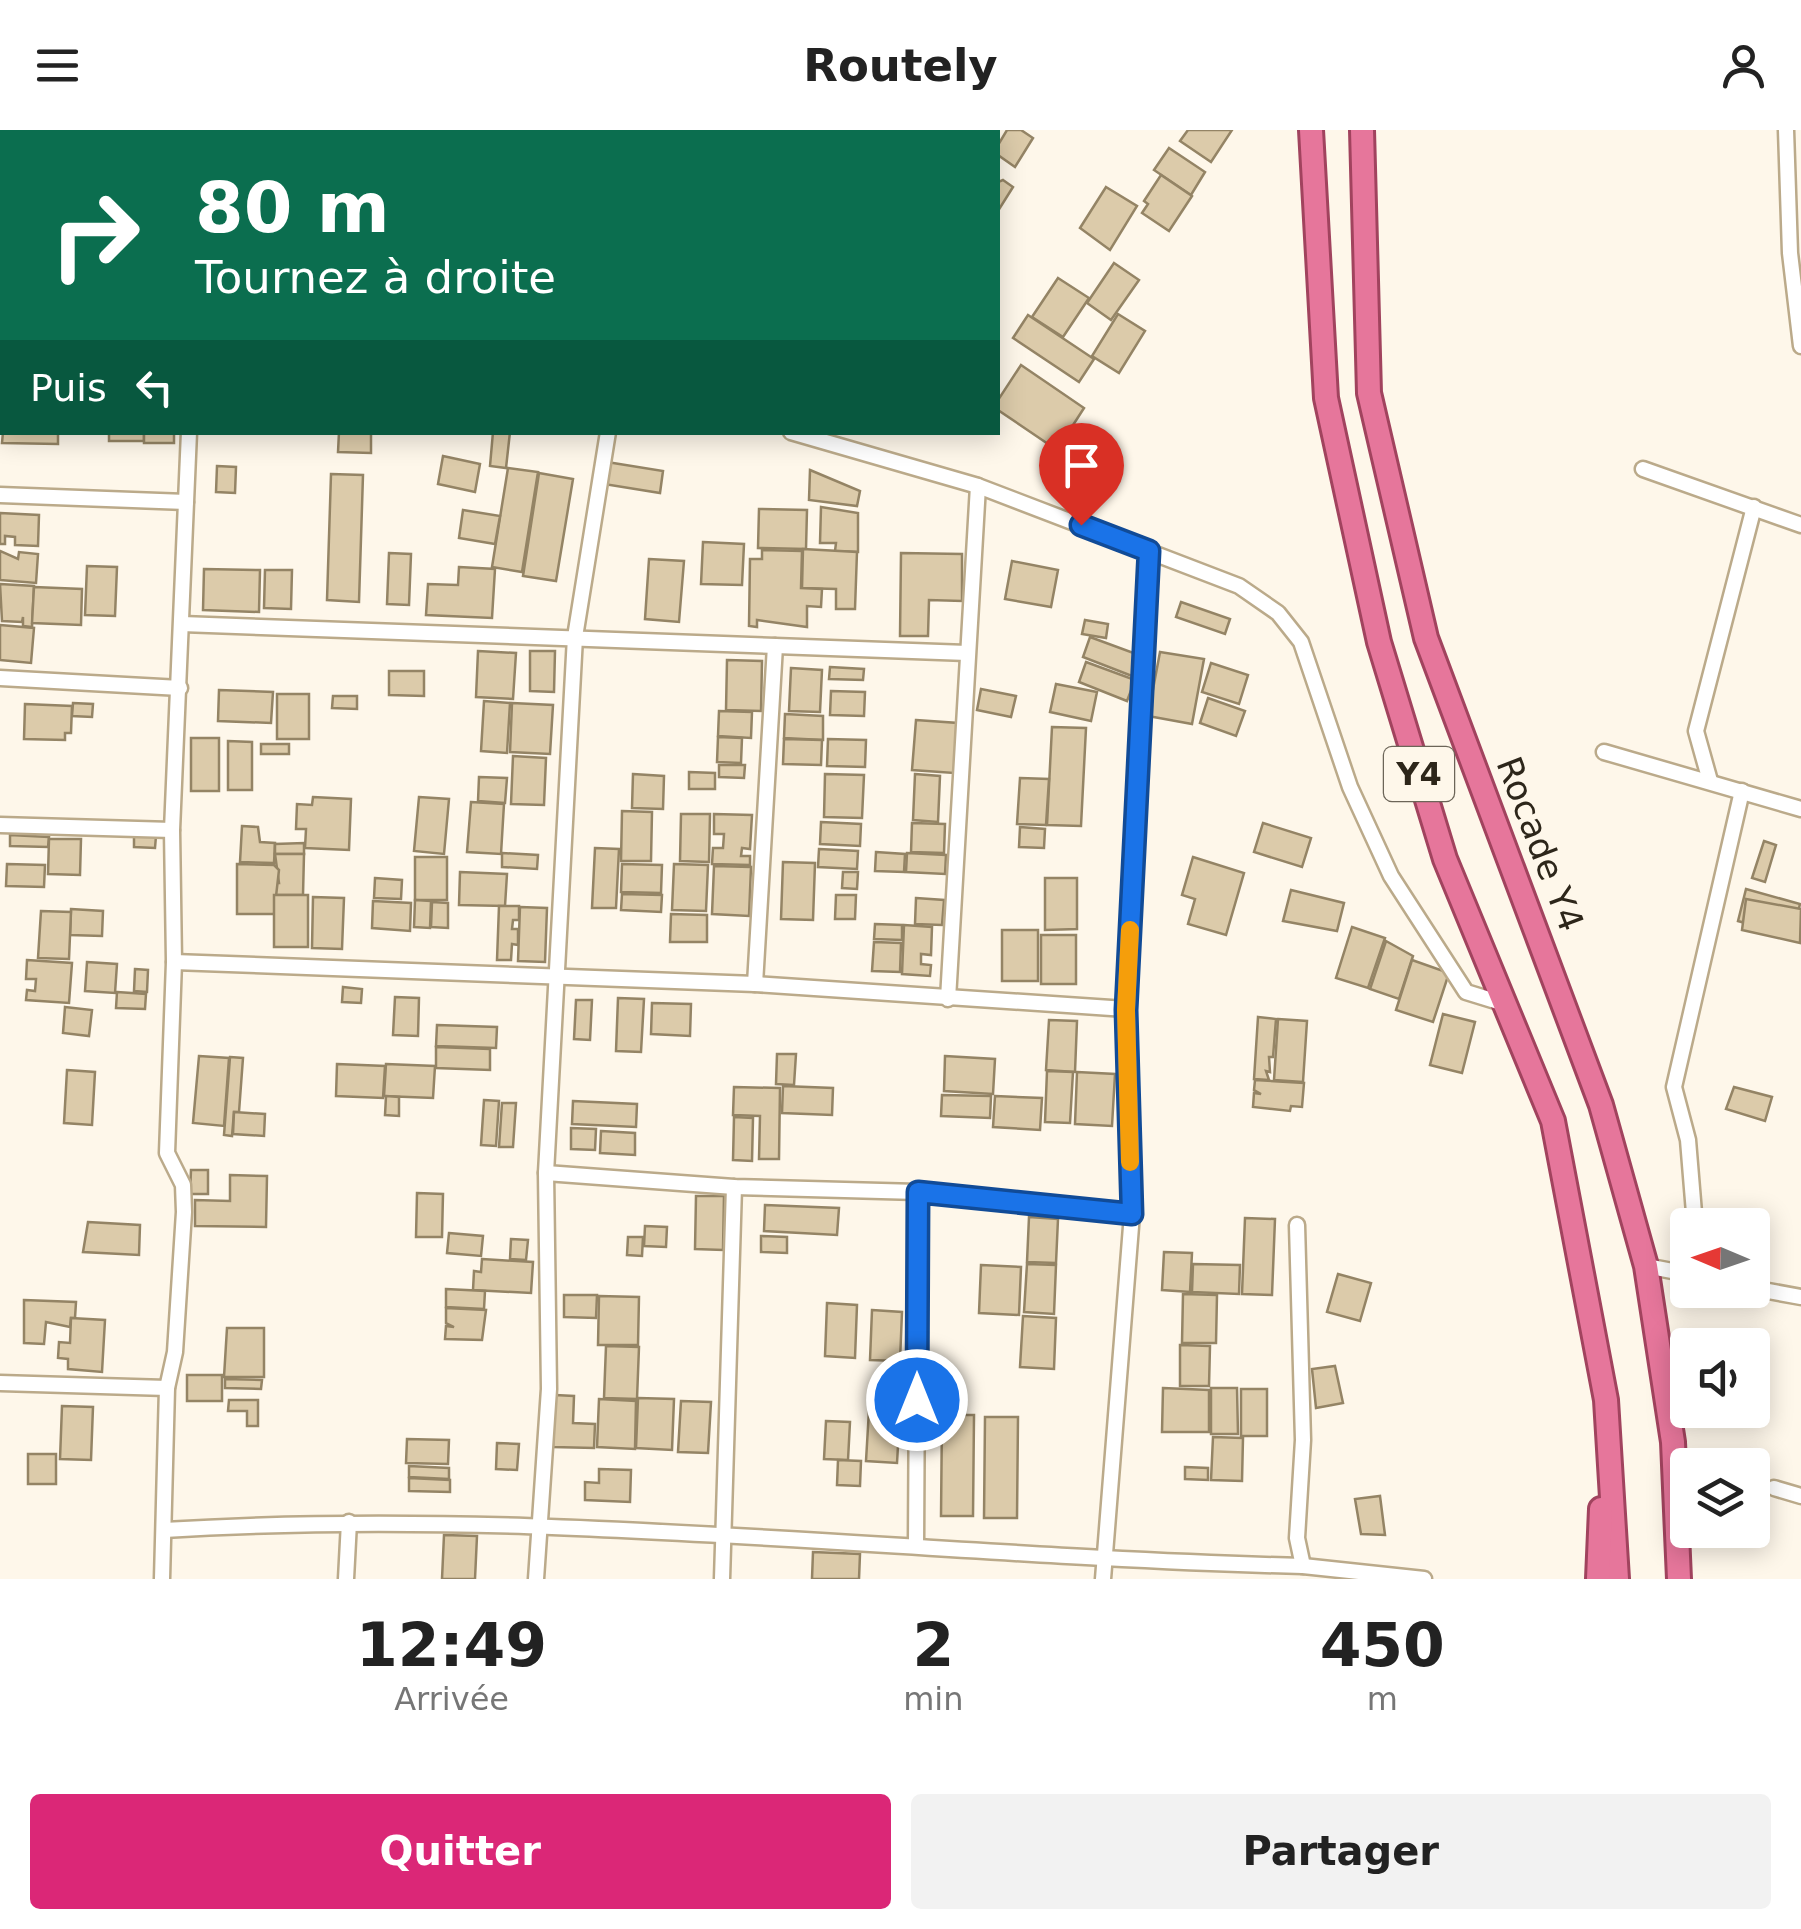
<!DOCTYPE html>
<html lang="fr">
<meta charset="utf-8">
<style>
:root{--surface:#fff;--page:#f2f2f2;--text:#222;--muted:#767676;--accent:#db2777}
body{margin:0;font-family:"DejaVu Sans",sans-serif;background:var(--page);color:var(--text);height:100vh;display:flex;flex-direction:column;font-size:38px;white-space:nowrap}
*{box-sizing:border-box;margin:0}
p{font-size:32px;color:var(--muted)}
.icon{flex:none;width:55px;height:55px;fill:none;stroke:currentColor;stroke-width:2;stroke-linecap:round;stroke-linejoin:round}
.map{position:relative;height:1449px;overflow:hidden}
.sheet{display:flex;flex-direction:column;background:var(--surface);flex:1}
.sheet>*{flex:none}
.top-card{position:absolute;left:0px;top:0px;width:1000px;height:305px;box-shadow:0 5px 25px #0003;background:#0b6e4f;color:#fff;overflow:hidden}
.needle{width:65px;rotate:272deg}
.controls{position:absolute;left:1670px;top:1078px;display:grid;gap:20px}
.controls a{display:grid;place-items:center;width:100px;height:100px;border-radius:10px;background:var(--surface);box-shadow:0 5px 25px #0003;font-size:50px}
.pin{position:absolute;display:grid;place-items:center;width:85px;height:85px;color:#fff;margin:-102px -42px;border-radius:50% 50% 50% 0;rotate:-45deg;box-shadow:0 0 10px #0007}
.pin .icon{rotate:45deg}
.me{position:absolute;width:110px;margin:-55px;rotate:0deg;stroke-linejoin:round;filter:drop-shadow(0 0 8px #0008)}
.turn{display:flex;align-items:center;gap:35px;height:210px;padding:0 30px;font-size:45px}
.turn .icon{width:130px;height:130px;stroke-width:2.5}
.turn b{display:block;font-size:70px;line-height:85px}
.then{display:flex;align-items:center;height:95px;padding:0 30px;background:#0003;gap:20px;font-size:38px}
.eta{display:flex;justify-content:space-evenly;align-items:center;height:170px;text-align:center}
.eta b{font-size:60px;font-weight:700;line-height:70px}
.action{display:flex;gap:20px;margin-top:auto;padding:20px 30px}
.action a{flex:1;height:115px;border-radius:10px;background:var(--accent);color:#fff;font-size:40px;font-weight:700;line-height:115px;text-align:center}
.action a+a{background:var(--page);color:var(--text)}
header{display:flex;justify-content:space-between;align-items:center;height:130px;padding:0 30px;background:var(--surface);font-size:45px;font-weight:700}
.map>svg:first-child{display:block}
.building{fill:#dccbaa;stroke:#948465;stroke-width:2.5}
.lines{fill:none;stroke-linecap:round;stroke-linejoin:round}
.minor-casing{stroke:#bbaa8a;stroke-width:19}
.trunk-casing{stroke:#a1435e;stroke-width:28}
.minor{stroke:#fff;stroke-width:14}
.trunk{stroke:#e6769b;stroke-width:22}
.route-casing{stroke:#114b97;stroke-width:25}
.route{stroke:#1a73e8;stroke-width:18}
.slow{stroke:#f59e0b;stroke-width:18}
.labels{text-anchor:middle;dominant-baseline:central;stroke-width:10;stroke-linejoin:round;paint-order:stroke}
.shield{fill:#fef7ea;stroke:#6c6558;stroke-width:2.5}
.shield-label{font-size:32px;font-weight:bold;fill:#2d261a}
.street-label{font-size:35px;fill:#2d261a;stroke:#fef7ea}
</style>
<header><svg class="icon" aria-label="menu" viewBox="0 0 24 24"><path d="M4 6h16M4 12h16M4 18h16"/></svg>Routely<svg class="icon" aria-label="person" viewBox="0 0 24 24"><circle cx="12" cy="8" r="4"/><path d="M4 21q1-7 8-7t8 7"/></svg></header>
<div class="map">
<svg width="1801" height="1449" viewBox="0 0 1801 1449">
<rect width="100%" height="100%" fill="#fef7ea"/>
<!-- building -->
<g class="building">
<path d="M1007,0H1021L1033,8L1015,37L998,25V15Z"/>
<path d="M1188,0H1232L1211,32L1180,11Z"/>
<path d="M1169,18L1205,42L1191,65L1154,40Z"/>
<path d="M1161,45L1192,66L1169,101L1142,83L1148,74L1144,71Z"/>
<path d="M1003,50L1013,57L998,81V52Z"/>
<path d="M1106,57L1137,76L1110,120L1080,98Z"/>
<path d="M1114,133L1139,150L1111,190L1087,173Z"/>
<path d="M1058,148L1089,168L1063,207L1032,187Z"/>
<path d="M1118,184L1145,201L1119,243L1092,226Z"/>
<path d="M1028,185L1094,229L1079,252L1013,208Z"/>
<path d="M1021,235L1084,278L1057,320L998,280V270Z"/>
<path d="M3,302H58V314L2,313Z"/>
<rect x="109" y="302" width="35" height="9"/>
<rect x="144" y="302" width="30" height="11"/>
<path d="M339,302H371V323L338,322Z"/>
<path d="M493,302H510L506,338L490,336Z"/>
<path d="M443,326L480,334L475,362L438,354Z"/>
<path d="M607,332L663,341L660,363L604,354Z"/>
<path d="M217,336L236,337L235,363L216,362Z"/>
<path d="M508,338L538,342L522,442L492,437Z"/>
<path d="M810,340L860,361L857,376L809,370Z"/>
<path d="M539,343L573,349L556,451L523,446Z"/>
<path d="M331,344L363,345L359,472L327,470Z"/>
<path d="M821,377L858,383V422L835,421L836,413H820Z"/>
<path d="M759,379L807,380L806,419L758,418Z"/>
<path d="M463,380L500,386L495,414L459,408Z"/>
<path d="M0,383L39,385L38,416L15,415V407L5,406V414H0Z"/>
<path d="M703,412L744,414L742,455L701,454Z"/>
<path d="M803,419L857,422L855,479H836V459L802,458Z"/>
<path d="M762,420L802,421L801,458L822,459L821,477L807,476V497L757,490V497L749,496L750,429H762Z"/>
<path d="M0,421L18,429L19,422L38,424L36,453L0,450Z"/>
<path d="M389,423L411,424L409,475L387,474Z"/>
<path d="M901,423L962,424V471L929,470L928,506H900Z"/>
<path d="M649,429L684,431L679,492L645,489Z"/>
<path d="M1012,431L1058,440L1051,477L1005,469Z"/>
<path d="M87,436L117,437L115,486L85,485Z"/>
<path d="M459,437L495,439L492,488L426,485L428,454L458,455Z"/>
<path d="M204,439L260,440L259,482L203,480Z"/>
<path d="M265,440H292L291,479L264,478Z"/>
<path d="M0,454L34,456L32,497L23,496V487L22,492L2,491Z"/>
<path d="M34,457L82,459L81,495L32,493Z"/>
<path d="M1181,472L1230,489L1225,504L1176,487Z"/>
<path d="M1085,490L1108,494L1106,508L1082,504Z"/>
<path d="M0,495L34,498L31,533L0,530Z"/>
<path d="M1090,507L1139,525L1132,546L1083,527Z"/>
<path d="M478,521L516,523L513,569L476,567Z"/>
<path d="M530,521H555L554,562L530,561Z"/>
<path d="M1160,522L1204,529L1192,594L1148,586Z"/>
<path d="M727,530L762,531L761,581L726,580Z"/>
<path d="M1086,532L1135,550L1127,571L1079,552Z"/>
<path d="M1211,533L1248,545L1239,574L1202,562Z"/>
<path d="M830,537L864,539L863,550L829,549Z"/>
<path d="M791,538L822,540L820,582L789,581Z"/>
<path d="M389,541H424V566L389,565Z"/>
<path d="M1056,554L1097,562L1091,591L1050,582Z"/>
<path d="M981,559L1016,566L1011,587L977,580Z"/>
<path d="M219,560L273,562L271,593L218,591Z"/>
<path d="M831,561L865,562L864,586L830,585Z"/>
<rect x="277" y="564" width="32" height="45"/>
<path d="M333,566H357V579L332,578Z"/>
<path d="M1208,568L1245,581L1236,606L1200,593Z"/>
<path d="M484,571L510,573L507,623L481,621Z"/>
<path d="M73,573L93,574L92,587L72,586Z"/>
<path d="M512,573L553,575L550,624L510,622Z"/>
<path d="M25,574L72,576L71,603H65V610L24,609Z"/>
<path d="M719,581L752,582L751,608L718,606Z"/>
<path d="M785,584L823,586V610L784,608Z"/>
<path d="M916,590L958,593L954,643L912,640Z"/>
<path d="M1052,597L1086,598L1081,696L1047,695Z"/>
<path d="M718,607L742,608L741,633L717,632Z"/>
<rect x="191" y="608" width="28" height="53"/>
<path d="M784,609L822,610L821,635L783,634Z"/>
<path d="M828,609L866,610L865,637L827,636Z"/>
<path d="M228,611L252,612V660H228Z"/>
<rect x="261" y="614" width="28" height="10"/>
<path d="M513,626L546,628L544,675L511,674Z"/>
<path d="M719,635H745L744,648L719,647Z"/>
<path d="M689,642L715,643V659H689Z"/>
<path d="M633,644L664,646L663,679L632,678Z"/>
<path d="M825,644L864,645L862,688L824,687Z"/>
<path d="M915,644L940,646L938,692L913,690Z"/>
<path d="M479,647L507,648L505,673L478,671Z"/>
<path d="M1020,648L1049,649L1046,695L1017,694Z"/>
<path d="M313,667L351,669L349,720L305,718L306,699H296L297,674L312,675Z"/>
<path d="M419,667L449,669L444,724L414,721Z"/>
<path d="M471,672L504,674L501,724L467,722Z"/>
<path d="M622,681L652,682L651,731H621Z"/>
<path d="M681,684H710L709,732L680,731Z"/>
<path d="M714,684L752,685L750,719L742,718L741,726H750V735L712,734L713,718H723L724,704H714Z"/>
<path d="M821,692L861,694L860,716L820,714Z"/>
<path d="M912,693L945,694L944,723L911,722Z"/>
<path d="M1263,693L1311,708L1302,737L1254,722Z"/>
<path d="M242,696L258,697L260,712L275,713L274,733L240,732Z"/>
<path d="M1020,697L1045,699L1044,718L1019,717Z"/>
<path d="M10,705L49,707L48,717L10,716Z"/>
<path d="M134,705L156,706L155,718L134,717Z"/>
<path d="M49,709H81L80,745L48,744Z"/>
<path d="M1764,711L1776,715L1765,752L1752,748Z"/>
<path d="M304,713V724H275V714Z"/>
<path d="M595,718L619,719L616,778H592Z"/>
<path d="M819,719L858,721L857,739L818,737Z"/>
<path d="M876,722L905,724L904,742L875,741Z"/>
<path d="M502,723L538,725L537,739L502,737Z"/>
<path d="M907,723L946,725L945,744L906,742Z"/>
<path d="M275,724H304L303,765H274V753H279Z"/>
<rect x="415" y="727" width="32" height="43"/>
<path d="M1193,727L1244,743L1226,805L1188,794L1195,769L1182,765Z"/>
<path d="M783,732L815,733L813,790L781,789Z"/>
<path d="M7,734L45,735L44,757L6,756Z"/>
<path d="M237,734L274,735L279,740L274,784H237Z"/>
<path d="M622,734L662,735L661,763L621,762Z"/>
<path d="M674,734L708,735L706,781L672,780Z"/>
<path d="M714,736L751,737L749,786L712,784Z"/>
<path d="M460,742L507,744L505,776L459,775Z"/>
<path d="M843,742H858L857,759L842,758Z"/>
<path d="M375,748L402,750L401,769L374,768Z"/>
<path d="M1045,748H1077V799L1045,800Z"/>
<path d="M1746,759L1800,774L1792,806L1738,791Z"/>
<path d="M1291,760L1344,773L1337,801L1283,791Z"/>
<path d="M622,764L662,765L661,782L621,780Z"/>
<rect x="274" y="765" width="34" height="52"/>
<path d="M836,765H856L855,789H835Z"/>
<path d="M313,767L344,768L342,819L312,818Z"/>
<path d="M916,768L944,770L942,795L915,794Z"/>
<path d="M1746,769L1801,779L1800,813L1742,800Z"/>
<path d="M415,770L431,771L430,798L414,797Z"/>
<path d="M373,771L411,773L410,801L372,798Z"/>
<path d="M432,772L448,773V798L431,797Z"/>
<path d="M499,776H519V790H513L512,799H518V815L512,814L511,830H497Z"/>
<path d="M520,777L547,778L545,832L518,831Z"/>
<path d="M71,779L103,781L102,806L70,805Z"/>
<path d="M41,781L71,782L69,829L38,828Z"/>
<path d="M671,784L707,785V812H670Z"/>
<path d="M875,794L902,795V810L874,809Z"/>
<path d="M904,795L932,797L931,825L921,824V834L931,835L930,846L902,844Z"/>
<path d="M1352,797L1385,808L1368,858L1336,848Z"/>
<rect x="1002" y="800" width="36" height="51"/>
<rect x="1041" y="805" width="35" height="49"/>
<path d="M1386,811L1413,826L1399,869L1370,859Z"/>
<path d="M874,812L901,813L900,842L872,841Z"/>
<path d="M27,830L72,833L69,873L26,870L27,860L35,861L36,849H26Z"/>
<path d="M1412,830L1449,843L1433,892L1396,880Z"/>
<path d="M87,832L117,834L115,863L85,861Z"/>
<path d="M135,839L148,840L147,862L134,861Z"/>
<path d="M343,857L362,859L361,873L342,872Z"/>
<path d="M117,862L146,864L145,879L116,878Z"/>
<path d="M395,867L419,868L418,906L393,905Z"/>
<path d="M618,868L644,869L641,922L616,921Z"/>
<path d="M576,870H592L590,910L574,909Z"/>
<path d="M652,873L691,874L690,906L651,904Z"/>
<path d="M65,877L92,880L89,906L63,903Z"/>
<path d="M1443,884L1475,892L1462,943L1430,935Z"/>
<path d="M1258,887L1276,889L1273,927H1269L1270,942L1266,941L1269,950L1254,949Z"/>
<path d="M1278,889L1307,891L1303,952L1274,950Z"/>
<path d="M1049,890L1077,891L1075,942L1046,940Z"/>
<path d="M437,895L497,897L496,918L436,916Z"/>
<path d="M436,917L490,919V940L436,938Z"/>
<path d="M777,924H796L794,955L776,954Z"/>
<path d="M199,926L229,928L224,996L193,993Z"/>
<path d="M945,926L995,929L993,964L944,961Z"/>
<path d="M230,927L243,928L239,982H234L232,1006L224,1005Z"/>
<path d="M337,934L385,936L383,968L336,966Z"/>
<path d="M386,934L435,936L433,968L384,966Z"/>
<path d="M67,940L95,942L92,995L64,993Z"/>
<path d="M1047,941L1073,942L1070,993L1045,992Z"/>
<path d="M1077,942L1115,944L1112,996L1075,994Z"/>
<path d="M1255,950L1304,953L1302,977L1291,976L1290,981L1253,977L1254,963L1261,964L1254,960Z"/>
<path d="M783,956L833,958L832,985L782,983Z"/>
<path d="M734,957L780,958L779,1029H759L760,986L733,985Z"/>
<path d="M1734,957L1772,967L1765,991L1726,979Z"/>
<path d="M942,965L991,966L990,988L941,986Z"/>
<path d="M386,966L399,967V986L385,985Z"/>
<path d="M995,966L1042,968L1040,1000L993,997Z"/>
<path d="M484,970L499,971L496,1016L481,1015Z"/>
<path d="M573,971L637,974L636,997L572,994Z"/>
<path d="M502,973H516L513,1017H499Z"/>
<path d="M234,982L265,984L264,1006L233,1004Z"/>
<path d="M734,987L753,988L752,1031L733,1030Z"/>
<path d="M571,998L596,999L595,1020L571,1019Z"/>
<path d="M601,1001L635,1003V1025L600,1023Z"/>
<path d="M191,1040H208V1064H190Z"/>
<path d="M230,1045L267,1046L266,1097L195,1096V1070L230,1071Z"/>
<path d="M417,1063L443,1064L442,1107H416Z"/>
<path d="M696,1066H724L723,1120L695,1119Z"/>
<path d="M765,1075L839,1078L837,1105L764,1101Z"/>
<path d="M1029,1087L1058,1089L1056,1133L1027,1132Z"/>
<path d="M1245,1088L1275,1089L1272,1165L1242,1164Z"/>
<path d="M88,1092L140,1095L139,1125L83,1122Z"/>
<path d="M645,1096L667,1097L666,1117L644,1116Z"/>
<path d="M449,1103L483,1106L481,1126L447,1123Z"/>
<path d="M761,1106L787,1107V1123L761,1122Z"/>
<path d="M628,1107H643L642,1126L627,1125Z"/>
<path d="M511,1109L528,1110L526,1130L510,1129Z"/>
<path d="M1164,1122L1192,1123L1190,1162L1162,1160Z"/>
<path d="M482,1129L533,1132L531,1163L473,1160L474,1141L481,1142Z"/>
<path d="M1027,1134L1056,1135L1054,1184L1024,1182Z"/>
<path d="M1193,1134L1240,1135L1239,1164L1192,1162Z"/>
<path d="M981,1135L1021,1137L1019,1185L979,1183Z"/>
<path d="M1338,1144L1371,1153L1360,1191L1327,1182Z"/>
<path d="M446,1159L485,1161L484,1179L446,1177Z"/>
<path d="M1183,1164L1217,1165L1216,1213H1182Z"/>
<path d="M564,1165H597L596,1188L564,1187Z"/>
<path d="M599,1166L639,1167L638,1215H598Z"/>
<path d="M24,1170L76,1172L75,1188H71L70,1197L46,1192L44,1214L24,1213Z"/>
<path d="M827,1173L857,1175L855,1228L825,1226Z"/>
<path d="M446,1178L486,1180L482,1210L445,1209L446,1196L454,1197L446,1193Z"/>
<path d="M872,1180L902,1182L900,1231L870,1230Z"/>
<path d="M1023,1186L1056,1188L1054,1239L1020,1237Z"/>
<path d="M71,1188L105,1190L102,1242L68,1239V1229L58,1228L59,1212L70,1213Z"/>
<path d="M227,1198H264V1247H224Z"/>
<path d="M1180,1215L1210,1216L1209,1256H1180Z"/>
<path d="M606,1216L639,1217L637,1269L604,1268Z"/>
<path d="M1335,1236L1343,1273L1316,1278L1312,1239Z"/>
<rect x="187" y="1245" width="35" height="26"/>
<path d="M225,1249L262,1250L261,1259L225,1258Z"/>
<path d="M1163,1258L1209,1260V1302H1162Z"/>
<path d="M1211,1258H1237L1238,1304H1211Z"/>
<rect x="1241" y="1259" width="26" height="47"/>
<path d="M555,1265L574,1266L573,1293L595,1294L594,1318L553,1317Z"/>
<path d="M638,1268L674,1269L672,1320L636,1318Z"/>
<path d="M599,1269L636,1271L635,1319L597,1317Z"/>
<path d="M229,1270H258V1296H247V1281H228Z"/>
<path d="M681,1271L711,1272L708,1323L678,1322Z"/>
<path d="M62,1276L93,1277L91,1330L60,1329Z"/>
<path d="M869,1280L900,1281L897,1333L866,1331Z"/>
<path d="M942,1285H974L973,1386H941Z"/>
<path d="M985,1287H1018L1017,1388H984Z"/>
<path d="M826,1291L850,1292L848,1330L824,1329Z"/>
<path d="M1213,1307L1243,1308L1242,1351L1211,1350Z"/>
<path d="M407,1309L449,1310L448,1334L406,1333Z"/>
<path d="M497,1313L519,1314L517,1340L496,1339Z"/>
<rect x="28" y="1324" width="28" height="30"/>
<path d="M838,1330L861,1331L860,1356L837,1355Z"/>
<path d="M409,1336L449,1338V1349L409,1347Z"/>
<path d="M1185,1337L1208,1338V1350L1185,1349Z"/>
<path d="M599,1339L631,1340L630,1372L585,1370V1352L599,1353Z"/>
<path d="M409,1348L450,1350V1362L409,1361Z"/>
<path d="M1380,1366L1385,1405L1361,1404L1355,1369Z"/>
<path d="M444,1405L477,1406L475,1449H442Z"/>
<path d="M813,1422L860,1424L859,1449H812Z"/>
</g>
<g class="lines">
<defs>
<g id="minor">
<path d="M1786,0L1790,123L1801,216"/>
<path d="M214,2V0"/>
<path d="M625,2V0"/>
<path d="M0,22H2"/>
<path d="M791,302L978,356L1239,456L1278,483L1301,512L1350,657L1391,746L1466,862L1505,874"/>
<path d="M1643,339L1801,395"/>
<path d="M0,365L186,372"/>
<path d="M182,494L967,523"/>
<path d="M0,548L180,558"/>
<path d="M1604,622L1801,679"/>
<path d="M1710,651L1696,601L1754,377"/>
<path d="M0,695L172,700"/>
<path d="M174,832L755,854L1126,879"/>
<path d="M755,854L775,516"/>
<path d="M948,869L978,356"/>
<path d="M546,1043L734,1057L918,1062L1132,1084"/>
<path d="M1297,1095L1303,1310L1297,1408L1303,1436"/>
<path d="M1695,1095L1688,1010L1674,957L1742,661"/>
<path d="M1646,1136L1688,1144"/>
<path d="M1679,1143L1688,1117"/>
<path d="M1752,1158L1801,1167"/>
<path d="M0,1253L167,1258"/>
<path d="M1774,1358L1801,1366"/>
<path d="M164,1400C544,1376 924,1427 1303,1436L1424,1449"/>
<path d="M916,1415L918,1062"/>
<path d="M162,1449L167,1258L175,1222L184,1082L183,1055L167,1023L174,832L172,700L189,302"/>
<path d="M346,1449L349,1392"/>
<path d="M536,1449L549,1259L546,1043L575,507L608,302"/>
<path d="M722,1449L734,1057"/>
<path d="M1103,1449L1132,1084L1126,879L1149,421"/>
</g>
<g id="trunk">
<path d="M1311,0L1326,268L1379,512L1445,729L1553,991L1606,1270L1617,1449"/>
<path d="M1362,0L1369,263L1426,508L1601,975L1646,1136L1673,1312L1679,1449"/>
<path d="M1598,1449L1601,1379"/>
</g>
</defs>
<!-- minor casing -->
<use href="#minor" class="minor-casing"/>
<!-- trunk casing -->
<use href="#trunk" class="trunk-casing"/>
<!-- minor -->
<use href="#minor" class="minor"/>
<!-- trunk -->
<use href="#trunk" class="trunk"/>
</g>
<g class="lines">
<defs>
<path id="route" d="M917,1270L918,1062L1132,1084L1126,880L1149,421L1081,395"/>
</defs>
<!-- route casing -->
<use href="#route" class="route-casing"/>
<!-- route -->
<use href="#route" class="route"/>
<!-- slow -->
<path class="slow" d="M1130,800L1126,880L1130,1032"/>
</g>
<g class="labels">
<!-- shield labels -->
<rect class="shield" x="1384" y="617" width="70" height="54" rx="8"/>
<g class="shield-label">
<text x="1419" y="644">Y4</text>
</g>
<!-- street labels -->
<g class="street-label">
<text transform="translate(1540 714) rotate(69)">Rocade Y4</text>
</g>
</g>
</svg>
<div class="controls">
<a><svg class="needle" viewBox="-14 -14 28 28"><path d="M0-13l5 13h-10z" fill="#e53935"/><path d="M0 13l5-13h-10z" fill="#767676"/></svg></a>
<a><svg class="icon" aria-label="sound" viewBox="0 0 24 24"><path d="M4 9h4l5-4v14l-5-4H4zM17 9q2 3 0 6"/></svg></a>
<a><svg class="icon" aria-label="layers" viewBox="0 0 24 24"><path d="M12 4l9 5-9 5-9-5zM3 14l9 5 9-5"/></svg></a>
</div>
<div class="pin" style="left:1081px;top:395px;background:#d93025"><svg class="icon" aria-label="arrive" viewBox="0 0 24 24"><path d="M6 21V4h12l-3 4 3 4H6"/></svg></div>
<svg class="me" style="left:917px;top:1270px" viewBox="-20 -20 40 40"><circle r="17" fill="#1a73e8" stroke="#fff" stroke-width="3"/><path d="M0-11L8 9 0 5-8 9z" fill="#fff"/></svg>
<div class="top-card">
<div class="turn"><svg class="icon" aria-label="right" viewBox="0 0 24 24"><path d="M7 20v-9h11M14 6l5 5-5 5"/></svg><div><b>80 m</b>Tournez à droite</div></div>
<div class="then">Puis<svg class="icon" aria-label="left" viewBox="0 0 24 24"><path d="M17 20v-9H6M10 6l-5 5 5 5"/></svg></div>
</div>
</div>
<section class="sheet">
<div class="eta">
<div><b>12:49</b><p>Arrivée</p></div>
<div><b>2</b><p>min</p></div>
<div><b>450</b><p>m</p></div>
</div>
<div class="action"><a>Quitter</a><a>Partager</a></div>
</section>
